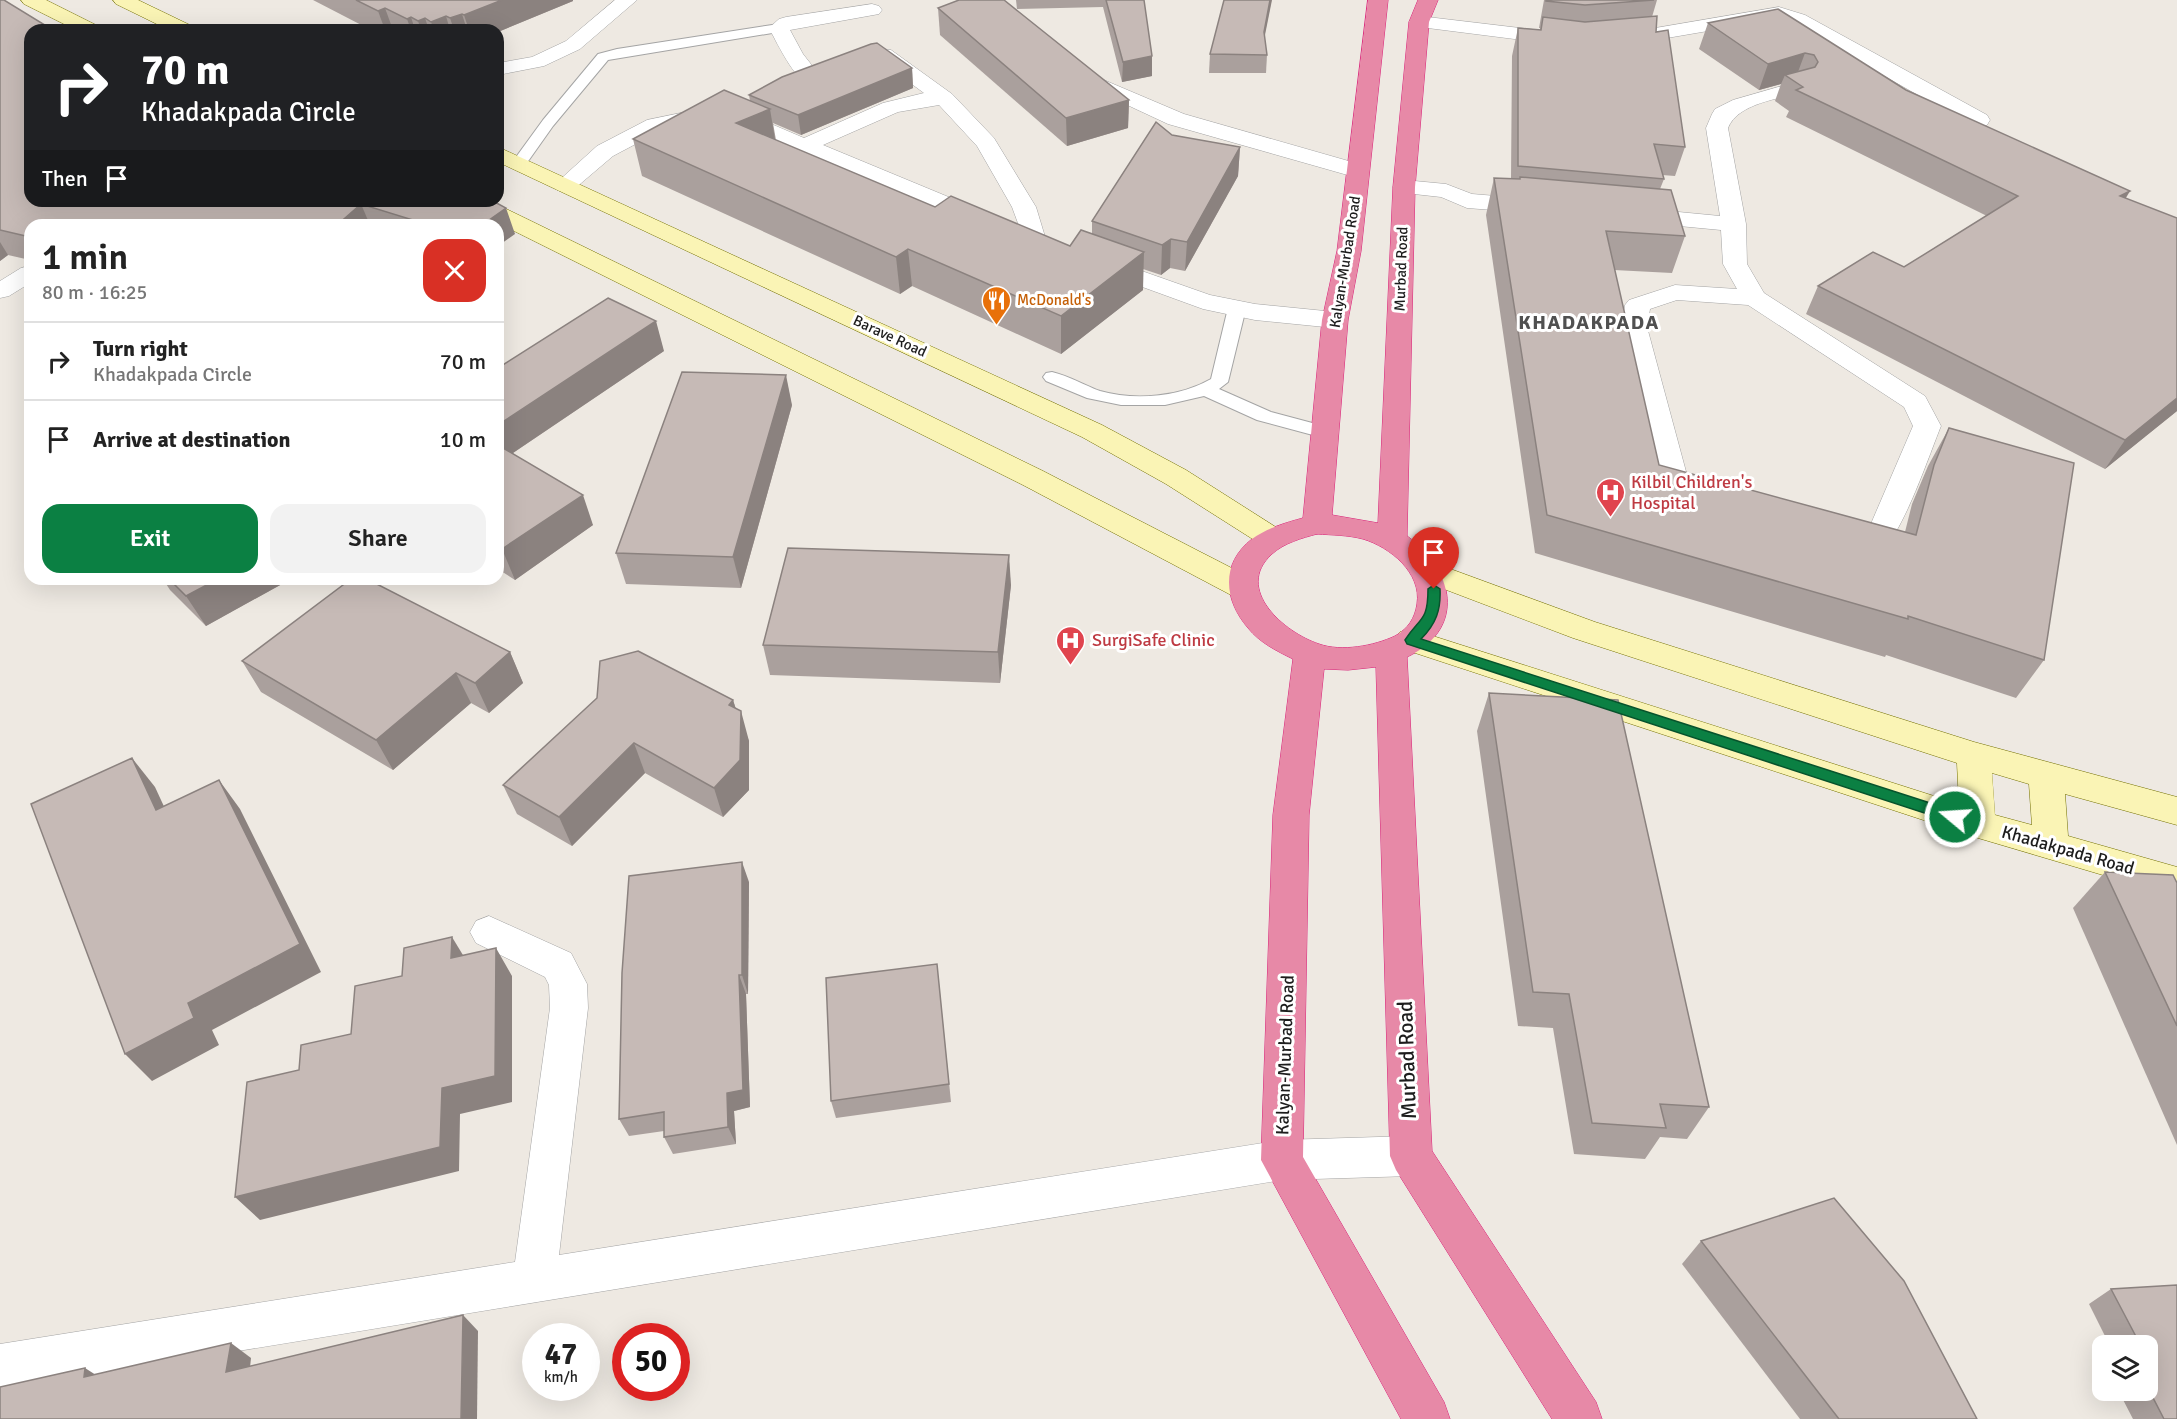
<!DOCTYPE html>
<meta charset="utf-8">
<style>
:root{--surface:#fff;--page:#f2f2f2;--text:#222;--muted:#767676;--line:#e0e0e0;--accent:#0b8043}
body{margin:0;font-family:Signika,sans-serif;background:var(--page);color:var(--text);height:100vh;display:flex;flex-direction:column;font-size:22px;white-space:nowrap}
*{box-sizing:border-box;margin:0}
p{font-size:20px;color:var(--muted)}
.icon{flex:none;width:33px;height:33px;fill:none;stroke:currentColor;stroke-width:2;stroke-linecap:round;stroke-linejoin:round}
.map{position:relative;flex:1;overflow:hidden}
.side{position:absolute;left:24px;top:219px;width:480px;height:366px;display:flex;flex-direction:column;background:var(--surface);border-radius:18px;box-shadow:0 6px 24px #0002}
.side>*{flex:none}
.top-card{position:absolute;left:24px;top:24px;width:480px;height:183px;border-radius:18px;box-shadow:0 6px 24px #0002;background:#202124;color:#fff;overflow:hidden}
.controls{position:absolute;left:2092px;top:1335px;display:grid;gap:12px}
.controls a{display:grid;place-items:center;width:66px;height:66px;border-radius:12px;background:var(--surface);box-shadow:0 6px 24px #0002;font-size:30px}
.speed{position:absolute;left:522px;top:1323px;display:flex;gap:12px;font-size:30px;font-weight:700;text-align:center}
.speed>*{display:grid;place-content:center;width:78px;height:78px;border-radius:50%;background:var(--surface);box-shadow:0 6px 24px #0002;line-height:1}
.speed small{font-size:15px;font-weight:400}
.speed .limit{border:9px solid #d22;background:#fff;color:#111}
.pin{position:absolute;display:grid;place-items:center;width:51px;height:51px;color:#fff;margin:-62px -26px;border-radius:50% 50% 50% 0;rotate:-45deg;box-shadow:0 0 6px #0007}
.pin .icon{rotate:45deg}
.me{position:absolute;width:66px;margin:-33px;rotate:288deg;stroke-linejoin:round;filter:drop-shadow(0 0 4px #0008)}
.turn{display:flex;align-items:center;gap:21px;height:126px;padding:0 18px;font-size:27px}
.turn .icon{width:78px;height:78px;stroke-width:2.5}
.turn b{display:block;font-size:42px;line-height:51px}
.then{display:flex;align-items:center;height:57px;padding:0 18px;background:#0003;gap:12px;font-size:22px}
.round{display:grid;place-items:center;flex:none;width:63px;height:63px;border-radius:18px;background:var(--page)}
.head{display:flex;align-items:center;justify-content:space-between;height:102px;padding:0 18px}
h1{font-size:36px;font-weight:600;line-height:45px}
.cta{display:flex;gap:12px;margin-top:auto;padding:12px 18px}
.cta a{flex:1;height:69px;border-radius:18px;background:var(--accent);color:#fff;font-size:24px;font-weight:600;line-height:69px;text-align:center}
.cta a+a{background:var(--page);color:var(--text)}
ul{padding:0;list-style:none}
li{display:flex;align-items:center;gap:18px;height:78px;padding:0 18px;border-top:2px solid var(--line)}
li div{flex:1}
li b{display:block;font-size:22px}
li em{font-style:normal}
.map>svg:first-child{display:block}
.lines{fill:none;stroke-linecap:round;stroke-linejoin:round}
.lane-casing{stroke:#a4a4a4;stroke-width:2}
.street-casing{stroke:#a4a4a4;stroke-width:1}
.secondary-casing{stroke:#747104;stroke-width:1}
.highway-casing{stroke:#d92379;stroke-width:1}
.lane{fill:#fff;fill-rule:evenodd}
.street{fill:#fff;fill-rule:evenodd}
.secondary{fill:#faf4b5;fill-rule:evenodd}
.highway{fill:#e789a7;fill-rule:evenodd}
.wall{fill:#aaa09d}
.shaded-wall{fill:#8b827f}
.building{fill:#c6bab6;stroke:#8b827f;stroke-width:1.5}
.route{fill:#0b8043;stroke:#07532c;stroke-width:1.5}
.labels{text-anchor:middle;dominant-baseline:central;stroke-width:6;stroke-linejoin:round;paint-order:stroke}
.far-street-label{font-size:15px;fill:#1d1d1d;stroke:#fff}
.far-food-label{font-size:15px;fill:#c56008;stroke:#fff;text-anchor:start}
.health-label{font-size:18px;fill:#be3a42;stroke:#fff;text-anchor:start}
.street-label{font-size:18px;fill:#1d1d1d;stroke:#fff}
.far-district-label{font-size:20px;font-weight:bold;letter-spacing:1.5px;fill:#505050;stroke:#fff}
.near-street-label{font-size:21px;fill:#1d1d1d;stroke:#fff}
</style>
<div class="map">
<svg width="2177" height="1419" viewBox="0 0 2177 1419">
<rect width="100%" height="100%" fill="#eee9e2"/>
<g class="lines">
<defs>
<g id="lane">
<path d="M779,24L786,28L784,31L608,60L553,126L524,167L519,169L511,164L543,120L598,54L617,49Z"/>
<path d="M1237,303L1243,304L1246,308L1228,382L1219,389L1271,412L1331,428L1333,432L1331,436L1324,438L1257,420L1204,396L1165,405H1121L1087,398L1046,381L1043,377L1046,373L1052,372C1069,376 1084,385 1100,391C1135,401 1180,397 1211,379L1228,308L1231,304Z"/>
</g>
<g id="street">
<path d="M615,0H637L580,49L544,66L498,75V63L532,57L566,41Z"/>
<path d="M872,4L879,6L882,10L879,14L790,30L803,54L821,77L818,81C814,82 808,84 804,81C792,74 776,41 769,28L779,19L786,17Z"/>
<path d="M1779,7L1805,15L1987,115L1990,120L1987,125L1979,126L1971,125L1791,23L1778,19L1626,45L1619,43L1616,39L1619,35L1626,33Z"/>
<path d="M1419,16L1562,33L1569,35L1572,39L1569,43L1562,45L1412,26L1409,22L1412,18Z"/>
<path d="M875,48L891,50L952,94L994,138L1036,207L1046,240L1042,245L1034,247L1026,245L1012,207L977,146L939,105L898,112L823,145L992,215L996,220L992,225L984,227L976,225L727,122L724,117L727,112L735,111L743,112L804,138L883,103L924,93L879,60L868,58L865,54L868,50Z"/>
<path d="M1085,72L1184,114L1366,166L1369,171L1366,176L1358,178L1168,124L1078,82L1075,78L1078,74Z"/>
<path d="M1796,82L1803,84L1806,88L1803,92C1779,99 1738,103 1728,128L1746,224L1747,264L1764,293L1925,396L1941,426C1931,450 1902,536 1883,547C1871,554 1850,551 1837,547L1833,540L1837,533C1848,530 1862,533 1870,526L1913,426L1904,407L1748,305L1677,300L1650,309L1647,327L1688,479C1695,488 1706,491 1711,500L1707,507C1685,513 1671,499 1660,481L1621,327L1625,305L1629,300L1675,285L1737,289L1723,264L1721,230L1637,222L1629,220L1625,215L1629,210L1637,208L1720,216L1706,128L1712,114L1715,109L1733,100Z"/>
<path d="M705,108L713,109L716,114L713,119L662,130L613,156L573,190L565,192L557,190L554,185L597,146L647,120Z"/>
<path d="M1404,180L1446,184L1472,194L1532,199L1540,201L1544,206L1540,211L1532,213L1467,208L1441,197L1396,192L1393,187L1396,182Z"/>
<path d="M1102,257L1210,295L1255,304L1335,312L1344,315L1348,320L1344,325L1335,328L1255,320L1203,309L1093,269L1090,264L1093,259Z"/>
<path d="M30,266V283L9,296L0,298V281L21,268Z"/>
<path d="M489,916L571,953L587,984L588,1008L559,1255L1282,1140L1411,1136L1426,1142L1432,1156L1426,1170L1411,1176L1282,1180L0,1390V1344L515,1262L550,1008L549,985L545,977L476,943L470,932L476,921Z"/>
</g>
<g id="secondary">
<path d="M21,0H46L98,26L101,30H76L24,4Z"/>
<path d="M113,0H138L192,26L195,30H169L116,4Z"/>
<path d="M498,147L1102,425L1186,470L1282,531L1287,538L1282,545L1272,548L1262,545L1166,484L1082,437L498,162Z"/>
<path d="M460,201H490L1043,471L1253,579L1257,587L1253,595L1242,598L1231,595L1023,485L464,206Z"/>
<path d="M1426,560L1595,622L1974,742L2177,797V825L2065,794L2068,836L2177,867V897L1978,838L1400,648L1395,640L1400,632L1411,629L1959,804L1957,763L1573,638L1415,578L1411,571L1415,564ZM1992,773L2029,784L2032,825L1995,815Z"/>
</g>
<path id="highway" d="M1368,0H1388L1361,251L1348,320L1332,515L1378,523L1393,187L1409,22L1418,0H1438L1429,22L1415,187L1407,536C1454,569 1467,629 1407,657L1432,1151L1596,1402L1602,1419H1552L1396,1170L1390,1156L1376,667L1348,670L1324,669L1309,815L1303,1157L1444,1402L1450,1419H1401L1261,1160L1273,815L1293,659C1277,651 1260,643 1248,628C1224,600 1220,564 1252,539C1267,528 1285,523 1303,518L1322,320L1337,251ZM1317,534C1332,535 1348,535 1363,539C1390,547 1422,573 1417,604C1415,618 1408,629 1395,636C1374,646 1341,652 1319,644C1285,633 1233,589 1272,554C1284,543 1302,538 1317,534Z"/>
</defs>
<!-- lane casing -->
<use href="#lane" class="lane-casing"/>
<!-- street casing -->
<use href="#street" class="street-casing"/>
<!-- secondary casing -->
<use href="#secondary" class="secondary-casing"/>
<!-- highway casing -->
<use href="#highway" class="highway-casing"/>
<!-- lane -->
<use href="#lane" class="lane"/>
<!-- street -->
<use href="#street" class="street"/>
<!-- secondary -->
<use href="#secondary" class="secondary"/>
<!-- highway -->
<use href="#highway" class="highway"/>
</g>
<!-- wall -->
<g class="wall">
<path d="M0,0L30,201H493L515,234L498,225H30V260L8,255L0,261Z"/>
<path d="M313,0H573V1L498,32V30H371Z"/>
<path d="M1016,0H1144L1152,56V76L1122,82L1103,7L1017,9Z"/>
<path d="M1544,0H1657L1652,17L1685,147L1675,176L1662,175L1664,179L1660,189L1685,236L1672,273L1614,270L1659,465L1905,532L1912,504L1928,466L1949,428L2044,660L2016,698L1886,655L1885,657L1535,553L1486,215L1494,178L1511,179L1512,56L1518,28L1540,30V28H1539Z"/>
<path d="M938,8L1129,100L1128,128L1067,146L940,35Z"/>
<path d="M1778,9L1906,90L2125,198L2177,411L2105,469L1806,314L1818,286L1904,267L1987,216L1786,117L1789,111L1775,101L1781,84L1759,90L1699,49L1708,23Z"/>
<path d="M1210,54L1267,55L1266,73H1209Z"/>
<path d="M912,68L913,88L801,135L773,123L776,140L935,207L1070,246L1092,234V221L1172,135L1240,147L1238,176L1185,271L1170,268L1161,275L1143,269V290L1061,354L912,286L900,294L642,176L633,139L750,101L749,95Z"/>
<path d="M664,351L513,453L593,525L515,580L498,569V368Z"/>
<path d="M792,405L741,588L626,584L616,553Z"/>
<path d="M163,579H291L206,626L170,590Z"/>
<path d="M1011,585L1000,683L770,675L763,645Z"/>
<path d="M510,652L523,683L489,713L471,703L393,770L261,692L242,661Z"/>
<path d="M1489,693L1709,1107L1687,1139L1660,1137L1645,1159L1574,1154L1553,1028L1518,1026L1477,731Z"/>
<path d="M733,700L736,709L749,741V790L723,817L645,773L572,846L517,814L503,785Z"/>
<path d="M2105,872L2177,883V1145L2073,908Z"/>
<path d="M749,882L748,994H746L750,1107L734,1111L736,1144L673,1154L664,1137V1131L629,1136L619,1119Z"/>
<path d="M939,983L951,1102L836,1118L831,1101Z"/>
<path d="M1701,1241L1977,1419H1800L1682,1264Z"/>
<path d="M2177,1285V1419H2133L2118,1390H2148V1346H2110L2089,1304L2111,1289Z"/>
</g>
<!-- shaded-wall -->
<g class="shaded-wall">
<path d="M502,0H573V1L498,32V30H469L464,15Z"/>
<path d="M1270,0H1272L1262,50L1264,32Z"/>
<path d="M385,8L393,30H385L378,11Z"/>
<path d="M462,14L467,30H454L450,18Z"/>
<path d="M446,16L450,30H434L431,22Z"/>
<path d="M411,17L415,30H411L407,19Z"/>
<path d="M425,18L429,30H421L418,21Z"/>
<path d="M1805,53L1795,80L1785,75L1781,84L1759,90L1768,64Z"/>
<path d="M1152,56V76L1122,82L1123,62Z"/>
<path d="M912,68L913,88L801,135L798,115Z"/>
<path d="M1129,100L1128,128L1067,146L1066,118Z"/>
<path d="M770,109L776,145L736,123Z"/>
<path d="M1240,147L1238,176L1185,271L1187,242Z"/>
<path d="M2130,191L2114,218L2120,196Z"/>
<path d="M361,204L370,225H337Z"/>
<path d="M506,208L515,234L498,246V225H482Z"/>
<path d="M1171,239L1170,268L1161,275L1162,245Z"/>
<path d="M0,242L8,255L0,261Z"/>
<path d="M908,249L912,286L900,294L896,257Z"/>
<path d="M1144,252L1143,290L1061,354V316Z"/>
<path d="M656,321L664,351L498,463V425Z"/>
<path d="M786,375L792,405L741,588L733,557Z"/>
<path d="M2177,398V411L2105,469L2125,440Z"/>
<path d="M583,495L593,525L515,580L502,549Z"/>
<path d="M1009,555L1011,585L1000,683L998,652Z"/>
<path d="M218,579H291L206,626L186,596Z"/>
<path d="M510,652L523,683L489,713L475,683Z"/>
<path d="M456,673L471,703L393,770L376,740Z"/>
<path d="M733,700L741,726V711L749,741V790L723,817L714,788L729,705Z"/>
<path d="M634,743L645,773L572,846L559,817Z"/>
<path d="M132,758L155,787L179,839L156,810Z"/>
<path d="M219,780L240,809L321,972L212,1030L219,1045L152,1081L125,1054L188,1003Z"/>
<path d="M742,862L749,882L748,994L742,975Z"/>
<path d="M452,937L469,965L451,958Z"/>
<path d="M496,948L512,976V1102L460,1114L459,1171L260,1220L235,1197L442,1088Z"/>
<path d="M739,975L746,994L750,1107L734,1111L736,1144L728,1127L727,1093Z"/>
<path d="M463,1315L478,1331L477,1419H461Z"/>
<path d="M231,1343L251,1358L248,1387L226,1372Z"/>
<path d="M85,1368L110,1384L84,1377Z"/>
</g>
<!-- building -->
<g class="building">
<path d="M0,0H4L53,30H30V201H493L506,208L482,225H429L361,204L337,225H30V237L0,230Z"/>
<path d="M356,0H502L464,15L462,14L450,18L446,16L431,22L425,18L418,21L411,17L407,19L385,8L378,11Z"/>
<path d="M959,0H1004L1129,100L1066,118L938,8Z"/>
<path d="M1106,0H1144L1152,56L1123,62Z"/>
<path d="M1224,0H1270L1264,32L1267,55L1210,54Z"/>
<path d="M1546,0H1654L1585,5L1546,1Z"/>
<path d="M1778,9L1906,90L2130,191L2120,196L2177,218V398L2125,440L1818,286L1873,252L1904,267L2018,196L1796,90L1803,87L1785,75L1815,67L1818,62L1814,55L1805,53L1768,64L1708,23Z"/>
<path d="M1657,16L1656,32L1668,30L1685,147L1654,144L1664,179L1518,166V28L1541,30L1543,17L1585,22Z"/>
<path d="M877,43L912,68L798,115L749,95L782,77L871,44Z"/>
<path d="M724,90L770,109L736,123L935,207L951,196L1070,246L1081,230L1144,252L1061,316L908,249L896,257L633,139Z"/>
<path d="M1156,122L1172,135L1240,147L1187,242L1171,239L1162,245L1092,221Z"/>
<path d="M1520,177L1671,190L1685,236L1606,231L1659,465L1916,535L1934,465L1949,428L2074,463L2044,660L1908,616V619L1547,515L1494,178L1520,179Z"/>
<path d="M608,298L656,321L498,425V368Z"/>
<path d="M682,372L786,375L733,557L616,553Z"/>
<path d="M498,445L583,495L502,549L498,547Z"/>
<path d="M788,548L1009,555L998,652L763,645Z"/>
<path d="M169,579H218L186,596Z"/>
<path d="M351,579H367L510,652L475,683L456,673L376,740L242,661Z"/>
<path d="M638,651L733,700L729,705L741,711L740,760L714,788L634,743L559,817L503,785L597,698L600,661Z"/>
<path d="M1489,693L1618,700L1709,1107L1660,1104L1666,1128L1592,1123L1569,994L1533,992Z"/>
<path d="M132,758L156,810L219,780L300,944L188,1003L194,1018L125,1054L31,804Z"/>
<path d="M742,862V975H739L743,1090L727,1093L728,1127L664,1137V1112L619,1119L622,973L629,876Z"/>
<path d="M2105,872L2173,875L2177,883V1026Z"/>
<path d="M452,937L451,958L496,948L495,1076L442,1088L440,1147L235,1197L247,1082L299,1070L301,1045L351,1034L355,986L402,976L404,948Z"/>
<path d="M937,964L949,1084L831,1101L826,978Z"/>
<path d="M1834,1198L1904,1281L1977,1419H1839L1701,1241Z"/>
<path d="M2177,1285V1419H2164L2148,1388V1346H2141L2111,1289Z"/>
<path d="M463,1315L461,1419H0V1387L85,1368L84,1377L231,1343L226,1372Z"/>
</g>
<!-- route -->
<path class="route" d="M1434,585L1440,589C1441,610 1436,624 1421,639L1955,811L1960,813L1963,817L1960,821L1955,823L1407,644L1405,640C1420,617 1428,622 1428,589Z"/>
<!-- icons -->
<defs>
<symbol id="restaurant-pin" viewBox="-11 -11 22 30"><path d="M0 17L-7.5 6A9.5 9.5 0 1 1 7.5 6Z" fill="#e8710a" stroke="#fff"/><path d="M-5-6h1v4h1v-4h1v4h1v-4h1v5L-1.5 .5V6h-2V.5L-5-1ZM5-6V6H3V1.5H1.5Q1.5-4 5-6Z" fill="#fff"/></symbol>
<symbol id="hospital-pin" viewBox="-11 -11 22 30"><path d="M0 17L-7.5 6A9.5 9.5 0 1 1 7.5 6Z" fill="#e0444e" stroke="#fff"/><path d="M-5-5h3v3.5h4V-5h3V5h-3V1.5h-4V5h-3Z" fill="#fff"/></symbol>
</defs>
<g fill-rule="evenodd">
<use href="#restaurant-pin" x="980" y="284" width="33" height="45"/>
<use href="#hospital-pin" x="1594" y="476" width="33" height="45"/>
<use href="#hospital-pin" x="1054" y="624" width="33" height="45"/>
</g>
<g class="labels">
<!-- far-street labels -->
<g class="far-street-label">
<text transform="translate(1345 262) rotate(-81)">Kalyan-Murbad Road</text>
<text transform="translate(1401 269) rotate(-88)">Murbad Road</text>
<text transform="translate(890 336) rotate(25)">Barave Road</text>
</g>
<!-- far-food labels -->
<g class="far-food-label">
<text x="1017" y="300">McDonald's</text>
</g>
<!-- health labels -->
<g class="health-label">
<text x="1631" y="482">Kilbil Children's<tspan x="1631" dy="21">Hospital</tspan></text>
<text x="1092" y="640">SurgiSafe Clinic</text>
</g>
<!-- street labels -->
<g class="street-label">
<text transform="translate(2068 850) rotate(16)">Khadakpada Road</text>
<text transform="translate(1285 1055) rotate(-88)">Kalyan-Murbad Road</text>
</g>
<!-- far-district labels -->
<g class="far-district-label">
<text x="1589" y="322">KHADAKPADA</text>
</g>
<!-- near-street labels -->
<g class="near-street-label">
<text transform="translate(1407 1060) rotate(-92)">Murbad Road</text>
</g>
</g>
</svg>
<div class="controls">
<a><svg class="icon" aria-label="layers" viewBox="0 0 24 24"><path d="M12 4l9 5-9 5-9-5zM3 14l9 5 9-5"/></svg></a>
</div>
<div class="speed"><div>47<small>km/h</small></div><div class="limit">50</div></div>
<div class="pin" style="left:1434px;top:589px;background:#d93025"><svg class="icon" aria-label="arrive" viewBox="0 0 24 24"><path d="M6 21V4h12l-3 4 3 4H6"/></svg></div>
<svg class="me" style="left:1955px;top:817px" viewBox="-20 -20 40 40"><circle r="17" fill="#0b8043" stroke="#fff" stroke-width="3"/><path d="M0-11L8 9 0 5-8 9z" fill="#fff"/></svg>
<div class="top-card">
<div class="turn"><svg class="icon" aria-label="right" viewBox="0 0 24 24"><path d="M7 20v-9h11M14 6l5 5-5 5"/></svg><div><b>70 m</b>Khadakpada Circle</div></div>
<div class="then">Then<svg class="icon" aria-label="arrive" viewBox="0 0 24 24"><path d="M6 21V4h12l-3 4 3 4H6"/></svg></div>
</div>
<section class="side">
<div class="head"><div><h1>1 min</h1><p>80 m · 16:25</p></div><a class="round" style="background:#d93025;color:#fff"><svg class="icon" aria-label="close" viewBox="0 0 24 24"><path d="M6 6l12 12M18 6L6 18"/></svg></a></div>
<ul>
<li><svg class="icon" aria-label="right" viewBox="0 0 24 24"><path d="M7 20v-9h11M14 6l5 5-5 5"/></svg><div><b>Turn right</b><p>Khadakpada Circle</p></div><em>70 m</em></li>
<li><svg class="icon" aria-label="arrive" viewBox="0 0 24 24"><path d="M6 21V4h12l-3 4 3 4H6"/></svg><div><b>Arrive at destination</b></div><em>10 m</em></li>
</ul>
<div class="cta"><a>Exit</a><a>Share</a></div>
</section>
</div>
